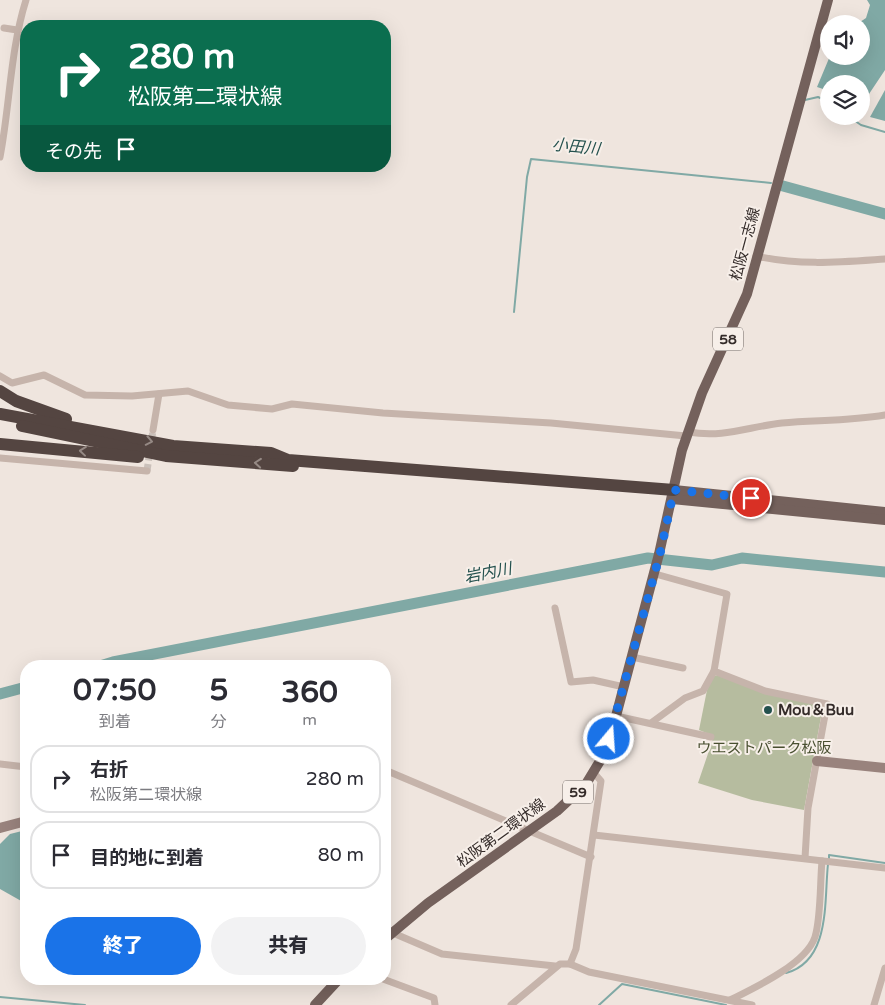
<!DOCTYPE html>
<html lang="ja">
<meta charset="utf-8">
<style>
:root{--surface:#fff;--page:#f2f2f3;--text:#2b2b33;--muted:#7c7c81;--line:#e1e1e2;--accent:#1a73e8}
body{margin:0;font-family:"Varela Round","Noto Sans JP",sans-serif;background:var(--page);color:var(--text);height:100vh;display:flex;flex-direction:column;font-size:19px;white-space:nowrap}
*{box-sizing:border-box;margin:0}
p{font-size:16px;color:var(--muted)}
.icon{flex:none;width:28px;height:28px;fill:none;stroke:currentColor;stroke-width:2;stroke-linecap:round;stroke-linejoin:round}
.map{position:relative;flex:1;overflow:hidden}
.panel{position:absolute;left:20px;top:660px;width:371px;height:325px;display:flex;flex-direction:column;background:var(--surface);border-radius:20px;box-shadow:0 5px 20px #0002}
.panel>*{flex:none}
.hud{position:absolute;left:20px;top:20px;width:371px;height:152px;border-radius:20px;box-shadow:0 5px 20px #0002;background:#0b6e4f;color:#fff;overflow:hidden}
.fabs{position:absolute;left:820px;top:15px;display:grid;gap:10px}
.fabs a{display:grid;place-items:center;width:50px;height:50px;border-radius:50%;background:var(--surface);box-shadow:0 5px 20px #0002;font-size:25px}
.pin{position:absolute;display:grid;place-items:center;width:42px;height:42px;color:#fff;margin:-21px;border:2px solid #fff;border-radius:50%;box-shadow:0 1px 5px #0007}
.me{position:absolute;width:55px;margin:-28px;rotate:18deg;stroke-linejoin:round;filter:drop-shadow(0 0 4px #0008)}
.turn{display:flex;align-items:center;gap:18px;height:105px;padding:0 25px;font-size:22px}
.turn .icon{width:65px;height:65px;stroke-width:2.5}
.turn b{display:block;font-size:35px;line-height:42px}
.then{display:flex;align-items:center;height:48px;padding:0 25px;background:#0003;gap:10px;font-size:19px}
.eta{display:flex;justify-content:space-evenly;align-items:center;height:85px;text-align:center}
.eta b{font-size:30px;font-weight:800;line-height:35px}
.primary-button{display:flex;gap:10px;margin-top:auto;padding:10px 25px}
.primary-button a{flex:1;height:58px;border-radius:30px;background:var(--accent);color:#fff;font-size:20px;font-weight:800;line-height:58px;text-align:center}
.primary-button a+a{background:var(--page);color:var(--text)}
ul{padding:0;list-style:none}
li{display:flex;align-items:center;gap:15px;height:68px;margin:0 10px 8px;padding:0 15px;border:2px solid var(--line);border-radius:20px}
li div{flex:1}
li b{display:block;font-size:19px}
li em{font-style:normal}
.map>svg:first-child{display:block}
.green{fill:#b6bc9f}
.water{fill:#80a9a5}
.lines{fill:none;stroke-linecap:round;stroke-linejoin:round}
.stream{stroke:#80a9a5;stroke-width:2}
.river{stroke:#80a9a5;stroke-width:11}
.street-tunnel{stroke:#cac0ba;stroke-width:7;stroke-dasharray:7 3.5;stroke-linecap:butt}
.street{stroke:#c6b4ab;stroke-width:7}
.secondary{stroke:#99837d;stroke-width:10}
.primary{stroke:#74615c;stroke-width:10}
.highway{stroke:#544541;stroke-width:12}
.oneway{stroke:#958984}
.route{stroke:#1a73e8;stroke-width:9;stroke-dasharray:0 16.2}
.poi-dot{fill:#24514e;stroke:#f7efe9;stroke-width:2}
.labels{text-anchor:middle;dominant-baseline:central;stroke-width:4;stroke-linejoin:round;paint-order:stroke}
.shield{fill:#f7efe9;stroke:#6e6663;stroke-width:1}
.shield-label{font-size:14px;font-weight:bold;fill:#342b29}
.street-label{font-size:15px;fill:#342b29;stroke:#f7efe9}
.poi-label{font-size:15px;font-weight:bold;fill:#342b29;stroke:#f7efe9;text-anchor:start}
.park-label{font-size:15px;fill:#484f30;stroke:#f7efe9}
.water-label{font-size:16px;font-style:italic;fill:#24514e;stroke:#f7efe9}
</style>
<div class="map">
<svg width="885" height="1005" viewBox="0 0 885 1005">
<rect width="100%" height="100%" fill="#efe5de"/>
<!-- green -->
<path class="green" d="M719,675L823,706L804,810L752,800L698,783L714,736L699,730L707,690L713,676Z"/>
<!-- water -->
<g class="water">
<path d="M867,0H885V70L861,106V84H829V91L817,87L830,56H861V24H857L866,18L870,5Z"/>
<path d="M885,90V121L870,117Z"/>
<path d="M26,830V900L23,902L0,889V844L10,834Z"/>
</g>
<g class="lines">
<!-- stream -->
<g class="stream">
<path d="M805,100L818,97L829,102"/>
<path d="M848,116L861,125L885,132"/>
<path d="M514,312L527,177L531,159L771,183"/>
<path d="M829,860V855L885,863"/>
<path d="M786,973C831,961 824,900 828,864"/>
<path d="M0,997L85,1005"/>
<path d="M599,1005L622,984L726,1005"/>
</g>
<!-- river -->
<g class="river">
<path d="M783,186L885,214"/>
<path d="M100,666L113,662L648,558L712,565L742,558L885,572"/>
<path d="M0,694L26,687"/>
</g>
<!-- street-tunnel -->
<path class="street-tunnel" d="M147,471L153,430"/>
<!-- street -->
<g class="street">
<path d="M4,28L17,30"/>
<path d="M0,157C10,105 10,51 26,0"/>
<path d="M756,256C800,266 841,262 885,259"/>
<path d="M0,376L12,383L44,375L85,395L132,396L188,391L228,405L272,409L292,404L383,413L551,423L686,436"/>
<path d="M153,430L159,394"/>
<path d="M688,432C725,438 747,427 782,423C816,420 851,421 885,415"/>
<path d="M0,458L147,471"/>
<path d="M659,575L727,594L714,671L765,691L827,704L808,808L805,858"/>
<path d="M555,608L571,682L593,680L624,687"/>
<path d="M632,657L683,668"/>
<path d="M616,716L711,737"/>
<path d="M651,723L685,698L703,691L714,671"/>
<path d="M0,764L26,767"/>
<path d="M385,770L591,857"/>
<path d="M594,835L885,868"/>
<path d="M393,933L442,954L555,966"/>
<path d="M570,964L576,949L601,781L594,773"/>
<path d="M383,979L434,998L435,1005"/>
<path d="M730,1000C754,988 806,964 815,937C821,918 820,882 822,861"/>
<path d="M511,1005L560,964H570L589,972L752,1005"/>
<path d="M874,1005L885,968"/>
</g>
<!-- secondary -->
<g class="secondary">
<path d="M817,761L885,768"/>
<path d="M0,828L26,821"/>
</g>
<!-- primary -->
<g class="primary">
<path d="M674,490L885,512"/>
<path d="M672,499L885,520"/>
<path d="M385,939L428,903L557,811L586,784L600,761L616,716L659,554L682,450L702,393L747,294L828,0"/>
<path d="M315,1005L339,979"/>
</g>
<!-- highway -->
<g class="highway">
<path d="M0,391L16,401L66,419"/>
<path d="M0,414L173,446L271,453L288,460L674,490"/>
<path d="M22,426L166,456L293,466"/>
<path d="M0,444L138,457"/>
</g>
</g>
<!-- one-way arrows -->
<defs><path id="oneway-chevron" d="M-2-3.5L2.5 0L-2 3.5" fill="none" stroke-width="1.6" stroke-linecap="round" stroke-linejoin="round" transform="scale(1.25)"/></defs>
<g class="oneway">
<use href="#oneway-chevron" transform="translate(149 441) rotate(11)"/>
<use href="#oneway-chevron" transform="translate(83 451) rotate(-174)"/>
<use href="#oneway-chevron" transform="translate(258 463) rotate(-175)"/>
</g>
<g class="lines">
<!-- route -->
<path class="route" d="M609,739L660,554L674,490L751,498"/>
</g>
<!-- markers -->
<circle class="poi-dot" cx="768" cy="710" r="5"/>
<g class="labels">
<!-- shield labels -->
<g class="shield">
<rect x="713" y="327.5" width="30" height="23" rx="4"/>
<rect x="563" y="780.5" width="30" height="23" rx="4"/>
</g>
<g class="shield-label">
<text x="728" y="339">58</text>
<text x="578" y="792">59</text>
</g>
<!-- street labels -->
<g class="street-label">
<text transform="translate(745 244) rotate(-75)">松阪一志線</text>
<text transform="translate(501 833) rotate(-36)">松阪第二環状線</text>
</g>
<!-- poi labels -->
<g class="poi-label">
<text x="778" y="710">Mou＆Buu</text>
</g>
<!-- park labels -->
<g class="park-label">
<text x="764" y="748">ウエストパーク松阪</text>
</g>
<!-- water labels -->
<g class="water-label">
<text transform="translate(576 147) rotate(6)">小田川</text>
<text transform="translate(488 573) rotate(-11)">岩内川</text>
</g>
</g>
</svg>
<div class="fabs">
<a><svg class="icon" aria-label="sound" viewBox="0 0 24 24"><path d="M4 9h4l5-4v14l-5-4H4zM17 9q2 3 0 6"/></svg></a>
<a><svg class="icon" aria-label="layers" viewBox="0 0 24 24"><path d="M12 4l9 5-9 5-9-5zM3 14l9 5 9-5"/></svg></a>
</div>
<div class="pin" style="left:751px;top:498px;background:#d93025"><svg class="icon" aria-label="arrive" viewBox="0 0 24 24"><path d="M6 21V4h12l-3 4 3 4H6"/></svg></div>
<svg class="me" style="left:609px;top:739px" viewBox="-20 -20 40 40"><circle r="17" fill="#1a73e8" stroke="#fff" stroke-width="3"/><path d="M0-11L8 9 0 5-8 9z" fill="#fff"/></svg>
<div class="hud">
<div class="turn"><svg class="icon" aria-label="right" viewBox="0 0 24 24"><path d="M7 20v-9h11M14 6l5 5-5 5"/></svg><div><b>280 m</b>松阪第二環状線</div></div>
<div class="then">その先<svg class="icon" aria-label="arrive" viewBox="0 0 24 24"><path d="M6 21V4h12l-3 4 3 4H6"/></svg></div>
</div>
<section class="panel">
<div class="eta">
<div><b>07:50</b><p>到着</p></div>
<div><b>5</b><p>分</p></div>
<div><b>360</b><p>m</p></div>
</div>
<ul>
<li><svg class="icon" aria-label="right" viewBox="0 0 24 24"><path d="M7 20v-9h11M14 6l5 5-5 5"/></svg><div><b>右折</b><p>松阪第二環状線</p></div><em>280 m</em></li>
<li><svg class="icon" aria-label="arrive" viewBox="0 0 24 24"><path d="M6 21V4h12l-3 4 3 4H6"/></svg><div><b>目的地に到着</b></div><em>80 m</em></li>
</ul>
<div class="primary-button"><a>終了</a><a>共有</a></div>
</section>
</div>
